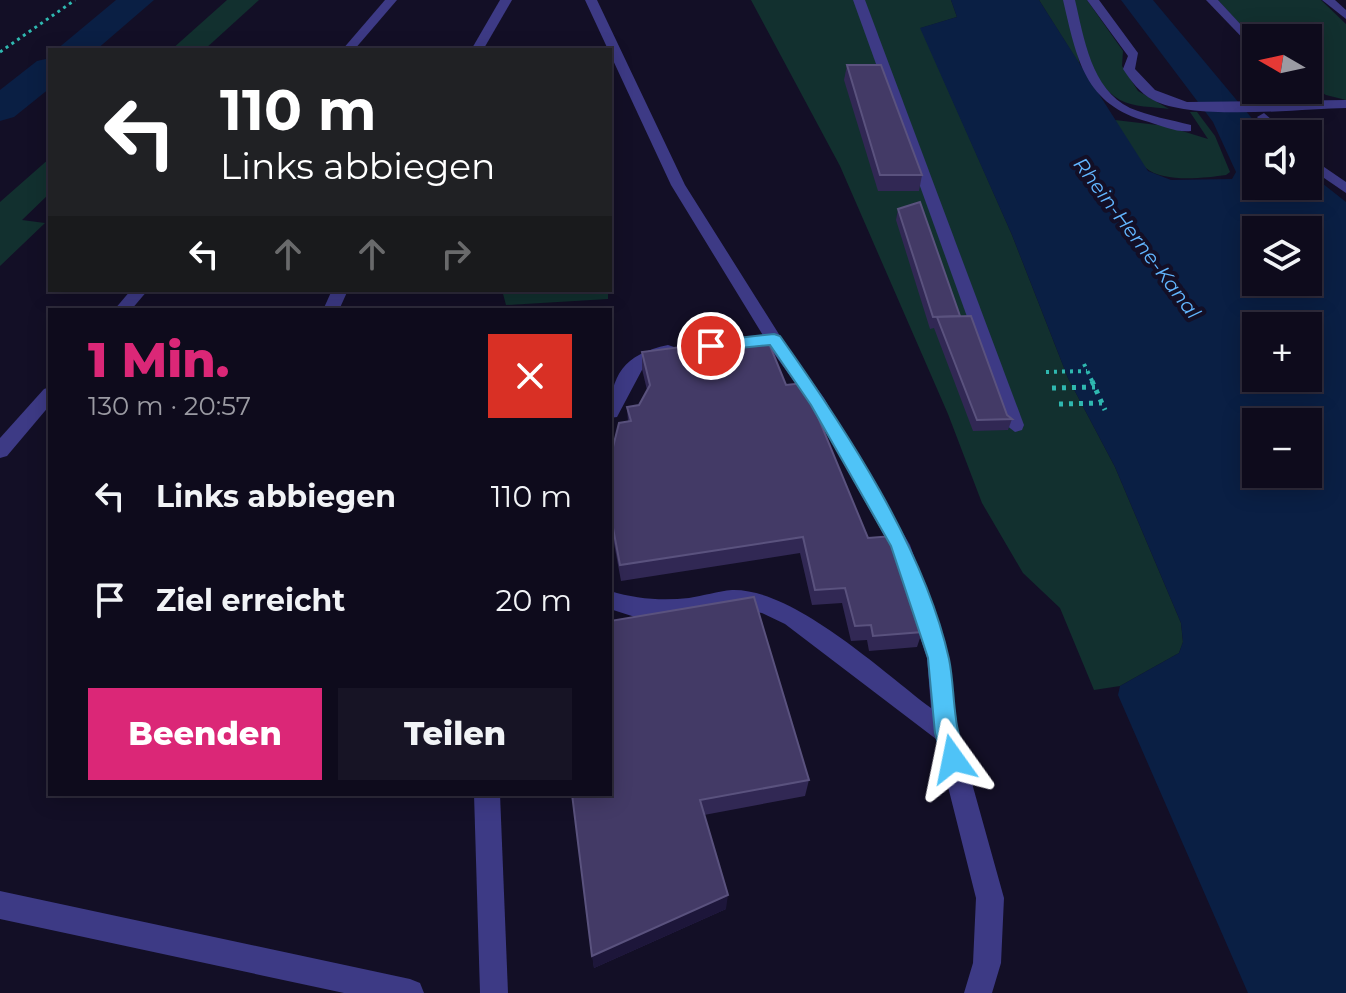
<!DOCTYPE html>
<html lang="de">
<meta charset="utf-8">
<style>
:root{--surface:#0e0b1c;--page:#171425;--text:#f1f3f6;--muted:#9b9ba3;--line:#2e2b3b;--accent:#db2777}
body{margin:0;font-family:Montserrat,sans-serif;background:var(--page);color:var(--text);height:100vh;display:flex;flex-direction:column;font-size:30px;white-space:nowrap}
*{box-sizing:border-box;margin:0}
p{font-size:26px;color:var(--muted)}
.icon{flex:none;width:44px;height:44px;fill:none;stroke:currentColor;stroke-width:2;stroke-linecap:round;stroke-linejoin:round}
.map{position:relative;flex:1;overflow:hidden}
.drawer{position:absolute;left:48px;top:308px;width:564px;height:488px;display:flex;flex-direction:column;background:var(--surface);border-radius:0px;box-shadow:0 4px 20px #0003,0 0 0 2px var(--line)}
.drawer>*{flex:none}
.hud{position:absolute;left:48px;top:48px;width:564px;height:244px;border-radius:0px;box-shadow:0 4px 20px #0003,0 0 0 2px var(--line);background:#202124;color:#fff;overflow:hidden}
.needle{width:52px;rotate:279deg}
.tools{position:absolute;left:1242px;top:24px;display:grid;gap:16px}
.tools a{display:grid;place-items:center;width:80px;height:80px;border-radius:0px;background:var(--surface);box-shadow:0 4px 20px #0003,0 0 0 2px var(--line);font-size:40px}
.pin{position:absolute;display:grid;place-items:center;width:68px;height:68px;color:#fff;margin:-34px;border:4px solid #fff;border-radius:50%;box-shadow:0 2px 8px #0007}
.me{position:absolute;width:88px;margin:-44px;rotate:348deg;stroke-linejoin:round;filter:drop-shadow(0 0 6px #0008)}
.turn{display:flex;align-items:center;gap:28px;height:168px;padding:0 40px;font-size:36px}
.turn .icon{width:104px;height:104px;stroke-width:2.5}
.turn b{display:block;font-size:56px;line-height:68px}
.lanes{display:flex;align-items:center;height:76px;padding:0 40px;background:#0003;justify-content:center;gap:40px;direction:ltr}
.lanes .off{opacity:.35}
.round{display:grid;place-items:center;flex:none;width:84px;height:84px;border-radius:0px;background:var(--page)}
.overview{display:flex;align-items:center;justify-content:space-between;height:136px;padding:0 40px}
h1{font-size:48px;font-weight:800;line-height:60px;color:var(--accent)}
.primary-button{display:flex;gap:16px;margin-top:auto;padding:16px 40px}
.primary-button a{flex:1;height:92px;border-radius:0px;background:var(--accent);color:#fff;font-size:32px;font-weight:800;line-height:92px;text-align:center}
.primary-button a+a{background:var(--page);color:var(--text)}
ul{padding:0;list-style:none}
li{display:flex;align-items:center;gap:24px;height:104px;padding:0 40px}
li div{flex:1}
li b{display:block;font-size:30px}
li em{font-style:normal}
.map>svg:first-child{display:block}
.green{fill:#12302f}
.water{fill:#0a1f44;fill-rule:evenodd}
.lines{fill:none;stroke-linecap:round;stroke-linejoin:round}
.river{fill:#0a1f44;fill-rule:evenodd}
.path-far2{stroke:#2fb8b0;stroke-width:3;stroke-dasharray:3 4;stroke-linecap:butt}
.path-far1{stroke:#2fb8b0;stroke-width:4;stroke-dasharray:3 5;stroke-linecap:butt}
.path{stroke:#2fb8b0;stroke-width:5;stroke-dasharray:4 6;stroke-linecap:butt}
.minor{fill:#3d3a85;fill-rule:evenodd}
.wall{fill:#312854}
.shaded-wall{fill:#1d163a}
.building{fill:#433a66;stroke:#5a527e;stroke-width:2}
.route{fill:#4fc3f7;stroke:#337fa1;stroke-width:2}
.labels{text-anchor:middle;dominant-baseline:central;stroke-width:8;stroke-linejoin:round;paint-order:stroke}
.far-water-label{font-size:20px;font-style:italic;fill:#62b6ff;stroke:#130f26}
</style>
<div class="map">
<svg width="1346" height="993" viewBox="0 0 1346 993">
<rect width="100%" height="100%" fill="#130f26"/>
<!-- green -->
<g class="green">
<path d="M227,0H259L204,50H171Z"/>
<path d="M751,0H951L957,17L921,28L1012,235L1068,378L1115,467L1181,623L1183,642L1179,653L1120,686L1094,690L1060,608L1023,573L982,503L948,414L840,166Z"/>
<path d="M1039,0H1065L1080,65Z"/>
<path d="M1071,0H1087L1123,51L1122,66L1138,91L1169,109C1155,107 1132,107 1120,100C1087,81 1080,33 1071,0Z"/>
<path d="M1218,0H1321L1346,24V100L1326,95L1308,84V38H1256V42Z"/>
<path d="M1190,112H1197L1215,136L1230,172L1226,175C1205,178 1163,183 1146,168C1133,157 1124,134 1115,120L1166,126L1208,139Z"/>
<path d="M50,158V193L22,220L45,223L0,266V202Z"/>
<path d="M502,290H608V299L506,305Z"/>
</g>
<!-- water -->
<path class="water" d="M951,0H1039L1148,171L1171,180L1232,179L1236,172L1213,122L1121,0H1153L1265,134H1256V186H1308V172L1346,202V993H1248L1118,695L1120,686L1179,653L1183,642L1181,623L1115,467L1068,378L1012,235L920,28L957,17ZM1256,230H1308V282H1256ZM1256,326H1308V378H1256ZM1256,422H1308V474H1256Z"/>
<g class="lines">
<!-- river -->
<g class="river">
<path d="M116,0H154L96,50H56Z"/>
<path d="M50,58V88L14,117L0,121V90L37,61Z"/>
</g>
<!-- path-far2 -->
<path class="path-far2" d="M0,52L75,0"/>
<!-- path-far1 -->
<g class="path-far1">
<path d="M1084,364L1093,383"/>
<path d="M1046,372L1087,371"/>
</g>
<!-- path -->
<g class="path">
<path d="M1092,381L1105,410"/>
<path d="M1052,388L1095,387"/>
<path d="M1059,404L1102,403"/>
</g>
<!-- minor -->
<g class="minor">
<path d="M385,0H397L354,50H342Z"/>
<path d="M500,0H512L483,50H471Z"/>
<path d="M585,0H597L685,185L787,347L824,398L910,545L949,658L958,733L1004,898L1001,963L992,993H964L973,963L976,898L936,739L785,624L762,613L733,608L688,616L635,617L610,609V591C636,599 662,601 689,598C703,596 718,591 732,590C793,588 883,672 931,708L927,658L890,546L811,405L775,355L671,185Z"/>
<path d="M853,0H865L1024,425L1022,430L1015,432L1006,425Z"/>
<path d="M1063,0H1075C1084,38 1091,89 1130,108C1149,116 1171,120 1191,125V131C1178,133 1162,126 1149,122C1084,105 1077,59 1063,0Z"/>
<path d="M1087,0H1099L1138,53L1135,69L1155,90L1187,102L1346,100V108C1299,109 1192,121 1153,100C1140,93 1131,81 1123,69L1128,56Z"/>
<path d="M1206,0H1218L1256,41V52Z"/>
<path d="M1322,0H1335L1346,10V19Z"/>
<path d="M1264,113L1288,134H1273L1257,117Z"/>
<path d="M1308,156L1346,182V193L1308,167Z"/>
<path d="M131,290H148L131,310H114Z"/>
<path d="M332,290H348L339,310H323Z"/>
<path d="M668,345L674,347L677,351L674,355L643,368L617,417L610,418C610,375 624,354 668,345Z"/>
<path d="M50,387V405L7,456L0,458V438L44,389Z"/>
<path d="M474,794H500L508,993H480Z"/>
<path d="M0,891L410,979L420,983L424,993H344L0,919Z"/>
</g>
</g>
<!-- wall -->
<g class="wall">
<path d="M847,65L922,175L919,191H878L844,80Z"/>
<path d="M898,209L960,317L1007,415L1012,419L1008,430L973,431L934,328L930,329L896,220Z"/>
<path d="M642,352L786,385L868,538L922,632L917,647L869,651L867,640L851,641L842,603L812,605L800,553L621,581L610,522V485L611,484L610,459L628,422L627,407L639,405L647,390L642,369Z"/>
<path d="M809,780L805,796L704,815L726,909L594,968L572,794Z"/>
</g>
<!-- shaded-wall -->
<path class="shaded-wall" d="M728,895L726,909L594,968L592,956Z"/>
<!-- building -->
<g class="building">
<path d="M847,65H881L922,175H880Z"/>
<path d="M920,202L960,316L933,317L898,209Z"/>
<path d="M971,316L1007,415L1012,419L977,420L937,317Z"/>
<path d="M766,336L786,385L804,383L868,538L893,536L922,632L873,636L871,625L855,626L845,588L815,590L803,537L620,565L610,512V485L613,484L610,469V459L619,423L631,421L627,407L639,405L650,385L642,352Z"/>
<path d="M754,597L809,780L700,800L728,895L592,956L572,794H610V621Z"/>
</g>
<!-- route -->
<path class="route" d="M774,334L780,336C845,428 924,547 949,659C953,678 953,699 956,719C957,734 967,753 961,766L953,769L945,766L935,733L928,658L891,546L811,405L770,345L711,351L703,346L711,341Z"/>
<g class="labels">
<!-- far-water labels -->
<g class="far-water-label">
<text transform="translate(1137 238) rotate(53)">Rhein-Herne-Kanal</text>
</g>
</g>
</svg>
<div class="tools">
<a><svg class="needle" viewBox="-14 -14 28 28"><path d="M0-13l5 13h-10z" fill="#e53935"/><path d="M0 13l5-13h-10z" fill="#9b9ba3"/></svg></a>
<a><svg class="icon" aria-label="sound" viewBox="0 0 24 24"><path d="M4 9h4l5-4v14l-5-4H4zM17 9q2 3 0 6"/></svg></a>
<a><svg class="icon" aria-label="layers" viewBox="0 0 24 24"><path d="M12 4l9 5-9 5-9-5zM3 14l9 5 9-5"/></svg></a>
<a>+</a>
<a>−</a>
</div>
<div class="pin" style="left:711px;top:346px;background:#d93025"><svg class="icon" aria-label="arrive" viewBox="0 0 24 24"><path d="M6 21V4h12l-3 4 3 4H6"/></svg></div>
<svg class="me" style="left:953px;top:759px" viewBox="-20 -20 40 40"><path d="M0-17L14 15 0 8-14 15z" fill="#4fc3f7" stroke="#fff" stroke-width="4"/></svg>
<div class="hud">
<div class="turn"><svg class="icon" aria-label="left" viewBox="0 0 24 24"><path d="M17 20v-9H6M10 6l-5 5 5 5"/></svg><div><b>110 m</b>Links abbiegen</div></div>
<div class="lanes"><svg class="icon" aria-label="left" viewBox="0 0 24 24"><path d="M17 20v-9H6M10 6l-5 5 5 5"/></svg><svg class="icon off" aria-label="ahead" viewBox="0 0 24 24"><path d="M12 20V5M6 11l6-6 6 6"/></svg><svg class="icon off" aria-label="ahead" viewBox="0 0 24 24"><path d="M12 20V5M6 11l6-6 6 6"/></svg><svg class="icon off" aria-label="right" viewBox="0 0 24 24"><path d="M7 20v-9h11M14 6l5 5-5 5"/></svg></div>
</div>
<section class="drawer">
<div class="overview"><div><h1>1 Min.</h1><p>130 m · 20:57</p></div><a class="round" style="background:#d93025;color:#fff"><svg class="icon" aria-label="close" viewBox="0 0 24 24"><path d="M6 6l12 12M18 6L6 18"/></svg></a></div>
<ul>
<li><svg class="icon" aria-label="left" viewBox="0 0 24 24"><path d="M17 20v-9H6M10 6l-5 5 5 5"/></svg><div><b>Links abbiegen</b></div><em>110 m</em></li>
<li><svg class="icon" aria-label="arrive" viewBox="0 0 24 24"><path d="M6 21V4h12l-3 4 3 4H6"/></svg><div><b>Ziel erreicht</b></div><em>20 m</em></li>
</ul>
<div class="primary-button"><a>Beenden</a><a>Teilen</a></div>
</section>
</div>
